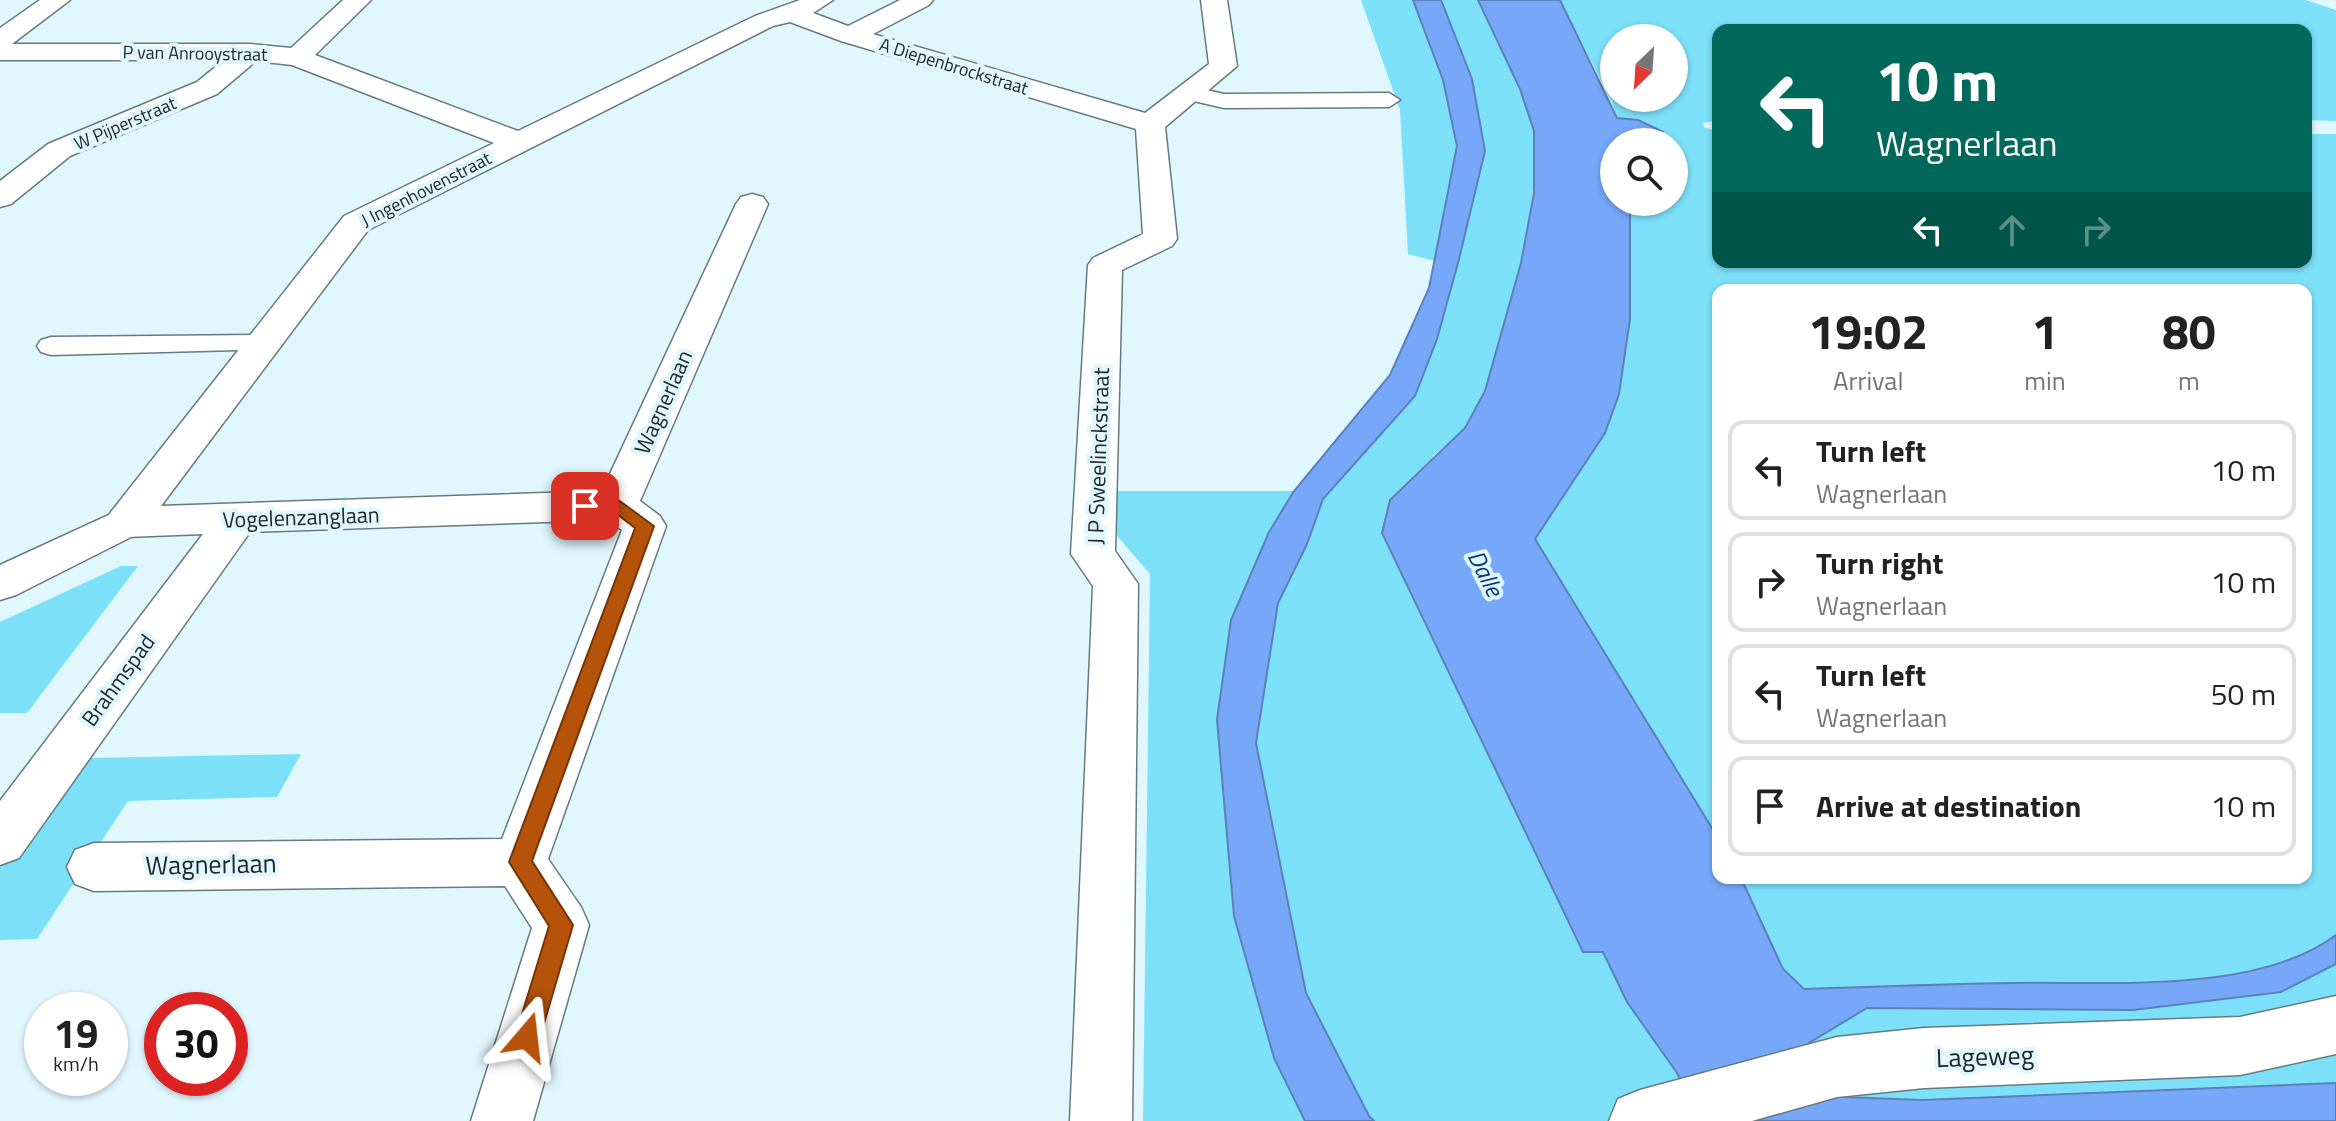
<!DOCTYPE html>
<style>
:root{--surface:#fff;--page:#f2f2f2;--text:#222;--muted:#767676;--line:#e0e0e0}
body{margin:0;font-family:"Titillium Web",sans-serif;background:var(--page);color:var(--text);height:100vh;display:flex;flex-direction:column;font-size:30px;white-space:nowrap}
*{box-sizing:border-box;margin:0}
p{font-size:26px;color:var(--muted)}
.icon{flex:none;width:44px;height:44px;fill:none;stroke:currentColor;stroke-width:2;stroke-linecap:round;stroke-linejoin:round}
.map{position:relative;flex:1;overflow:hidden}
.drawer{position:absolute;left:1712px;top:284px;width:600px;height:600px;display:flex;flex-direction:column;background:var(--surface);border-radius:16px;box-shadow:0 2px 6px #0004}
.drawer>*{flex:none}
.guide{position:absolute;left:1712px;top:24px;width:600px;height:244px;border-radius:16px;box-shadow:0 2px 6px #0004;background:#00695c;color:#fff;overflow:hidden}
.needle{width:52px;rotate:205deg}
.buttons{position:absolute;left:1600px;top:24px;display:grid;gap:16px}
.buttons a{display:grid;place-items:center;width:88px;height:88px;border-radius:50%;background:var(--surface);box-shadow:0 2px 6px #0004;font-size:40px}
.speed{position:absolute;left:24px;top:992px;display:flex;gap:16px;font-size:40px;font-weight:700;text-align:center}
.speed>*{display:grid;place-content:center;width:104px;height:104px;border-radius:50%;background:var(--surface);box-shadow:0 2px 6px #0004;line-height:1}
.speed small{font-size:20px;font-weight:400}
.speed .limit{border:12px solid #d22;background:#fff;color:#111}
.pin{position:absolute;display:grid;place-items:center;width:68px;height:68px;color:#fff;margin:-34px;border-radius:16px;box-shadow:0 4px 12px #0006}
.me{position:absolute;width:88px;margin:-44px;rotate:17deg;stroke-linejoin:round;filter:drop-shadow(0 0 6px #0008)}
.turn{display:flex;align-items:center;gap:28px;height:168px;padding:0 32px;font-size:36px}
.turn .icon{width:104px;height:104px;stroke-width:2.5}
.turn b{display:block;font-size:56px;line-height:68px}
.lanes{display:flex;align-items:center;height:76px;padding:0 32px;background:#0003;justify-content:center;gap:40px;direction:ltr}
.lanes .off{opacity:.35}
.eta{display:flex;justify-content:space-evenly;align-items:center;height:136px;text-align:center}
.eta b{font-size:48px;font-weight:700;line-height:56px}
ul{padding:0;list-style:none}
li{display:flex;align-items:center;gap:24px;height:100px;margin:0 16px 12px;padding:0 16px;border:4px solid var(--line);border-radius:16px}
li div{flex:1}
li b{display:block;font-size:30px}
li em{font-style:normal}
.map>svg:first-child{display:block}
.green{fill:#7ce0f9;fill-rule:evenodd}
.water{fill:#76a7f8;stroke:#5c81ba;stroke-width:2}
.lines{fill:none;stroke-linecap:round;stroke-linejoin:round}
.lane-casing{stroke:#667a80;stroke-width:3}
.street-casing{stroke:#667a80;stroke-width:3}
.secondary-casing{stroke:#667a80;stroke-width:3}
.lane{fill:#fff;fill-rule:evenodd}
.street{fill:#fff;fill-rule:evenodd}
.secondary{fill:#fff;fill-rule:evenodd}
.route{fill:#b45309;stroke:#753606;stroke-width:2}
.labels{text-anchor:middle;dominant-baseline:central;stroke-width:8;stroke-linejoin:round;paint-order:stroke}
.far-street-label{font-size:18px;fill:#20282b;stroke:#e1f7fe}
.street-label{font-size:22px;fill:#20282b;stroke:#e1f7fe}
.water-label{font-size:24px;font-style:italic;fill:#07347a;stroke:#e1f7fe}
.near-street-label{font-size:26px;fill:#20282b;stroke:#e1f7fe}
</style>
<div class="map">
<svg width="2336" height="1121" viewBox="0 0 2336 1121">
<rect width="100%" height="100%" fill="#e1f7fe"/>
<!-- green -->
<g class="green">
<path d="M1361,0H1413L1443,80L1457,146L1434,261L1408,254L1400,110Z"/>
<path d="M1441,0H1478C1497,41 1522,84 1533,129C1546,182 1499,385 1465,428C1457,438 1443,447 1433,456L1603,952L1627,1002L1677,1073L1701,1121H1374L1369,1116L1306,993L1256,743L1278,603L1307,544L1323,499L1415,396L1472,79Z"/>
<path d="M1560,0H2306L2336,10V121L2306,120V30H1718V120L1703,123L1704,127L1718,132V262H2306V134H2336V935C2256,995 2107,981 2011,983C1942,984 1873,987 1804,989L1783,969L1741,878H2306V290H1718V838L1535,539L1605,433L1629,248L1630,202H1674V142H1626L1625,137H1654L1638,120L1617,118L1612,102ZM1614,38H1674V98H1614Z"/>
<path d="M1105,491H1294L1269,532L1231,620L1274,1058L1305,1121H1143L1150,574L1106,523Z"/>
<path d="M121,566H138L27,713H0V622Z"/>
<path d="M301,754L277,797L128,801L37,939L0,940V861L63,772L91,758Z"/>
<path d="M2336,964V1001L2316,1012L1812,1050L1809,1043L1867,1008L2133,1010L2281,992Z"/>
<path d="M2336,1045V1083L1923,1100L1842,1097L1835,1087Z"/>
</g>
<!-- water -->
<g class="water">
<path d="M1413,0H1441L1472,79L1485,151L1458,263L1437,339L1415,396L1323,499L1307,544L1278,603L1256,743L1306,993L1369,1116L1374,1121H1305L1274,1058L1234,916L1217,720L1231,620L1269,532L1294,491L1390,375L1429,288L1457,146L1443,80Z"/>
<path d="M1478,0H1560L1617,118L1638,120L1663,132V135L1626,137V142H1614V202H1630V319L1619,394L1605,433L1535,539L1718,838V878H1741L1783,969L1804,989C1873,987 1942,984 2011,983C2107,981 2256,995 2336,935V964L2281,992L2133,1010L1867,1008L1809,1043L1842,1097L1923,1100L2336,1083V1121H1701L1677,1073L1627,1002L1603,952H1583L1382,533L1390,500L1465,428L1485,391L1521,263L1534,193V131L1520,89Z"/>
</g>
<g class="lines">
<defs>
<g id="lane">
<path d="M1189,86L1224,94L1389,93L1400,100L1389,107L1224,108L1181,98L1178,93L1181,88Z"/>
<path d="M262,335L272,337L276,343L272,349L51,355L41,352L37,346L41,340L51,337Z"/>
</g>
<g id="street">
<path d="M40,0H70L12,44H250L291,48L343,0H371L315,55L518,131L755,16L800,0H833L813,13L848,26L900,0H933L929,5L873,34L1145,113L1209,64L1201,0H1227L1237,66L1165,127L1177,239L1172,246L1122,270L1115,551L1138,584L1132,1121H1070L1093,586L1071,554L1088,265L1093,258L1143,234L1136,129L841,41L790,22L773,26L368,230L161,506L602,491L736,204L741,197L752,194L763,197L768,204L640,501L660,516L666,526L548,859L581,907L589,925L533,1121H471L532,928L505,886L94,891L75,884L67,867L75,850L94,843L502,839L622,530L608,520L250,532L19,858L0,865V801L203,534L126,537L111,532L105,522L111,512L344,216L494,143L292,65L256,61L217,94L70,156L11,204L0,207V181L48,144L197,82L224,60H0V28Z"/>
<path d="M2336,996V1054L2240,1075L1924,1088L1837,1097L1752,1121H1609L1618,1099L1640,1090L1837,1037L1924,1028L2240,1017Z"/>
</g>
<path id="secondary" d="M126,507L141,512L147,522L141,532L16,595L0,600V565Z"/>
</defs>
<!-- lane casing -->
<use href="#lane" class="lane-casing"/>
<!-- street casing -->
<use href="#street" class="street-casing"/>
<!-- secondary casing -->
<use href="#secondary" class="secondary-casing"/>
<!-- lane -->
<use href="#lane" class="lane"/>
<!-- street -->
<use href="#street" class="street"/>
<!-- secondary -->
<use href="#secondary" class="secondary"/>
</g>
<!-- route -->
<path class="route" d="M617,499L654,526L532,861L573,925L540,1037L536,1045L527,1049L518,1045L515,1037L549,926L509,862L635,528L613,511L585,512L576,506L585,500Z"/>
<g class="labels">
<!-- far-street labels -->
<g class="far-street-label">
<text transform="translate(195 53) rotate(1)">P van Anrooystraat</text>
<text transform="translate(954 66) rotate(17)">A Diepenbrockstraat</text>
<text transform="translate(125 123) rotate(-23)">W Pijperstraat</text>
<text transform="translate(426 189) rotate(-27)">J Ingenhovenstraat</text>
</g>
<!-- street labels -->
<g class="street-label">
<text transform="translate(663 402) rotate(-66)">Wagnerlaan</text>
<text transform="translate(1098 456) rotate(-88)">J P Sweelinckstraat</text>
<text transform="translate(301 517) rotate(-2)">Vogelenzanglaan</text>
<text transform="translate(118 680) rotate(-54)">Brahmspad</text>
</g>
<!-- water labels -->
<g class="water-label">
<text transform="translate(1486 573) rotate(63)">Dalle</text>
</g>
<!-- near-street labels -->
<g class="near-street-label">
<text transform="translate(211 864) rotate(-1)">Wagnerlaan</text>
<text transform="translate(1985 1056) rotate(-2)">Lageweg</text>
</g>
</g>
</svg>
<div class="buttons">
<a><svg class="needle" viewBox="-14 -14 28 28"><path d="M0-13l5 13h-10z" fill="#e53935"/><path d="M0 13l5-13h-10z" fill="#767676"/></svg></a>
<a><svg class="icon" aria-label="search" viewBox="0 0 24 24"><circle cx="10" cy="10" r="6"/><path d="M15 15l6 6"/></svg></a>
</div>
<div class="speed"><div>19<small>km/h</small></div><div class="limit">30</div></div>
<div class="pin" style="left:585px;top:506px;background:#d93025"><svg class="icon" aria-label="arrive" viewBox="0 0 24 24"><path d="M6 21V4h12l-3 4 3 4H6"/></svg></div>
<svg class="me" style="left:527px;top:1037px" viewBox="-20 -20 40 40"><path d="M0-17L14 15 0 8-14 15z" fill="#b45309" stroke="#fff" stroke-width="4"/></svg>
<div class="guide">
<div class="turn"><svg class="icon" aria-label="left" viewBox="0 0 24 24"><path d="M17 20v-9H6M10 6l-5 5 5 5"/></svg><div><b>10 m</b>Wagnerlaan</div></div>
<div class="lanes"><svg class="icon" aria-label="left" viewBox="0 0 24 24"><path d="M17 20v-9H6M10 6l-5 5 5 5"/></svg><svg class="icon off" aria-label="ahead" viewBox="0 0 24 24"><path d="M12 20V5M6 11l6-6 6 6"/></svg><svg class="icon off" aria-label="right" viewBox="0 0 24 24"><path d="M7 20v-9h11M14 6l5 5-5 5"/></svg></div>
</div>
<section class="drawer">
<div class="eta">
<div><b>19:02</b><p>Arrival</p></div>
<div><b>1</b><p>min</p></div>
<div><b>80</b><p>m</p></div>
</div>
<ul>
<li><svg class="icon" aria-label="left" viewBox="0 0 24 24"><path d="M17 20v-9H6M10 6l-5 5 5 5"/></svg><div><b>Turn left</b><p>Wagnerlaan</p></div><em>10 m</em></li>
<li><svg class="icon" aria-label="right" viewBox="0 0 24 24"><path d="M7 20v-9h11M14 6l5 5-5 5"/></svg><div><b>Turn right</b><p>Wagnerlaan</p></div><em>10 m</em></li>
<li><svg class="icon" aria-label="left" viewBox="0 0 24 24"><path d="M17 20v-9H6M10 6l-5 5 5 5"/></svg><div><b>Turn left</b><p>Wagnerlaan</p></div><em>50 m</em></li>
<li><svg class="icon" aria-label="arrive" viewBox="0 0 24 24"><path d="M6 21V4h12l-3 4 3 4H6"/></svg><div><b>Arrive at destination</b></div><em>10 m</em></li>
</ul>
</section>
</div>
